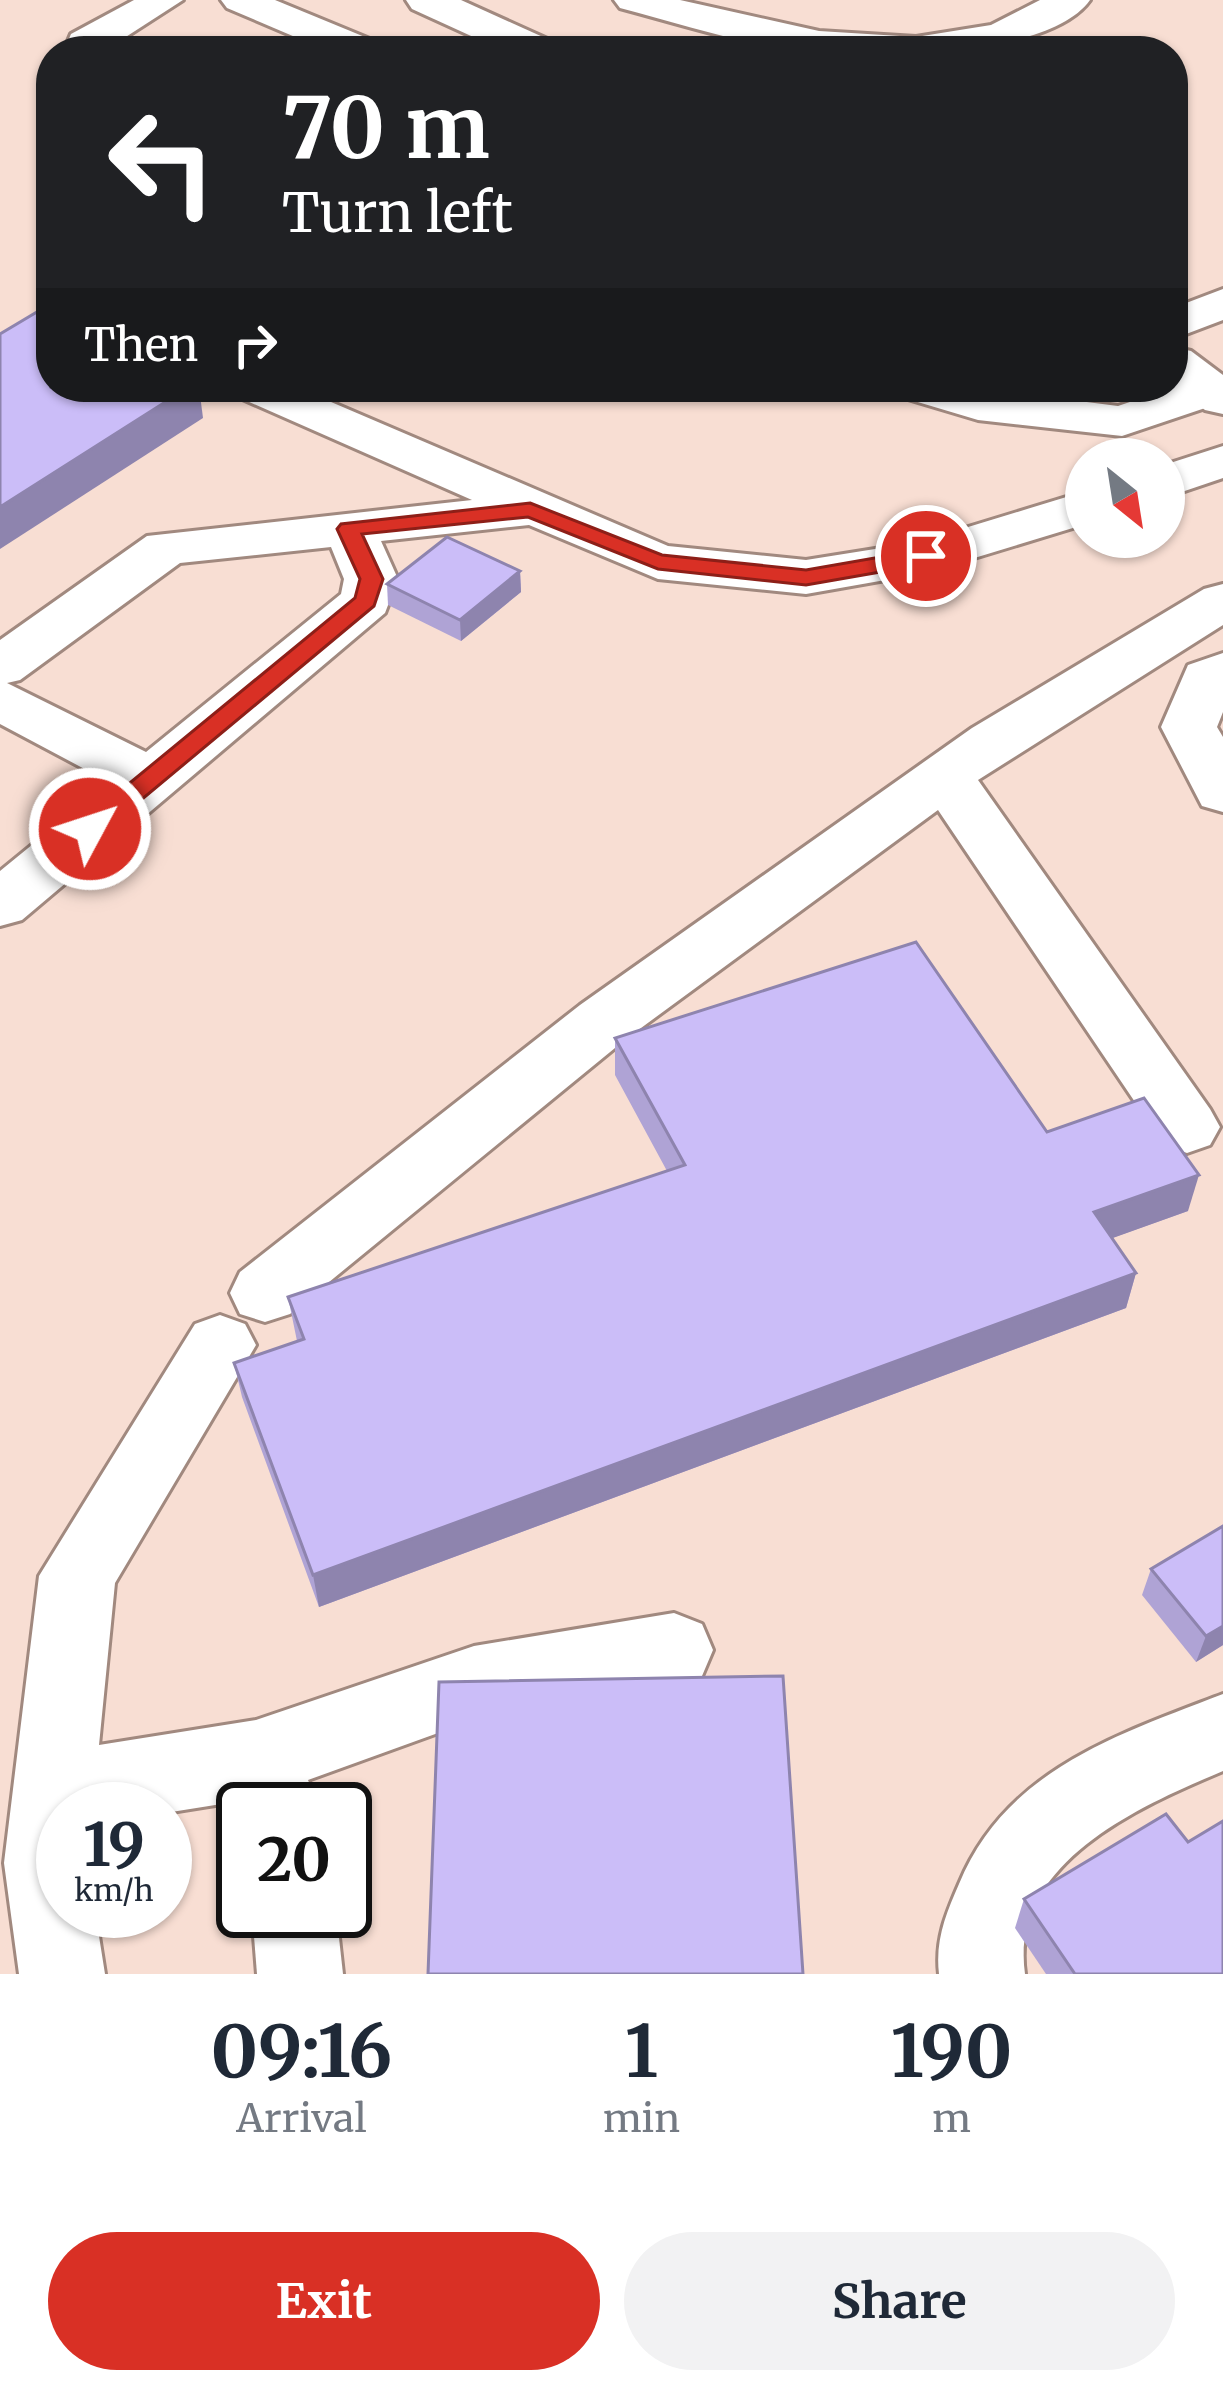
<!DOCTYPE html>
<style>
:root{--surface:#fff;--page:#f2f2f3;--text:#1f2937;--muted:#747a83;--accent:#d93025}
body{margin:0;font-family:Merriweather,serif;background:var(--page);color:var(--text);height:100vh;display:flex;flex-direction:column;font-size:45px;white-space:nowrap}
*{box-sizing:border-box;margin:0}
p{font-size:39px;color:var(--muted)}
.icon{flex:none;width:66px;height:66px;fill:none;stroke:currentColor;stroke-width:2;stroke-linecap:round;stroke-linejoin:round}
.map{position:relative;height:1974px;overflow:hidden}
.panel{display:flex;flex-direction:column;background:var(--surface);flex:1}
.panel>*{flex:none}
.guide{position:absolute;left:36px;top:36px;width:1152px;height:366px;border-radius:48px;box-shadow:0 3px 9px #0004;background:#202124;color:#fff;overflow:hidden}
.needle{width:78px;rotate:150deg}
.buttons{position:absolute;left:1065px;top:438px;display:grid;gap:24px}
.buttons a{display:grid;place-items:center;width:120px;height:120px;border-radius:50%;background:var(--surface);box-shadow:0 3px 9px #0004;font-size:60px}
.speed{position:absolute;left:36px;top:1782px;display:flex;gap:24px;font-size:60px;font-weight:700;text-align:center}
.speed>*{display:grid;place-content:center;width:156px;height:156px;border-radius:50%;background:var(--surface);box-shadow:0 3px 9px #0004;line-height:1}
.speed small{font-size:30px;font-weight:400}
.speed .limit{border:6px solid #111;border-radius:18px;background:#fff;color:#111}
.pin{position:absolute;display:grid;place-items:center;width:102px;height:102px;color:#fff;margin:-51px;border:6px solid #fff;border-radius:50%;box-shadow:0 3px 12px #0007}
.me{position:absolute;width:132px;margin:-66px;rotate:50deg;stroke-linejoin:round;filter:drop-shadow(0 0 9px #0008)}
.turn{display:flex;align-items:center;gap:42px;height:252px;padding:0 48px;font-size:54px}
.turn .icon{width:156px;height:156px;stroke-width:2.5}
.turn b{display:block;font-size:84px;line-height:102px}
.then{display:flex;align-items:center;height:114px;padding:0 48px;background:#0003;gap:24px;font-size:45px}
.eta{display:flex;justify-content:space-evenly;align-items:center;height:204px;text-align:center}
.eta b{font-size:72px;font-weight:700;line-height:84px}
.primary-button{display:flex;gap:24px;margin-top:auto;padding:24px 48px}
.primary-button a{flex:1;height:138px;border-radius:72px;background:var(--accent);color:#fff;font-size:48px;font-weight:700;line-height:138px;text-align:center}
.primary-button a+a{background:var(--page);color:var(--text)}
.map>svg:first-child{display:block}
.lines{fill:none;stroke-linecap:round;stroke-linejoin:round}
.minor-casing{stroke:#a1897f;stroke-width:6}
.major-casing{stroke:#a1897f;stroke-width:6}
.minor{fill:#fff;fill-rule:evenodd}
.major{fill:#fff;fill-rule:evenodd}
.wall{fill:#afa3d5}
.shaded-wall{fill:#8e84ae}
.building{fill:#cbbdf8;stroke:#8e84ae;stroke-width:3}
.route{fill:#d93025;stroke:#8d1f18;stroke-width:3}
</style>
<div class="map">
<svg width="1223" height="1974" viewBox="0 0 1223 1974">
<rect width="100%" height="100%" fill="#f8ded3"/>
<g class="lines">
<defs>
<g id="minor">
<path d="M134,0H183L104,51H64L71,34Z"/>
<path d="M221,0H275L377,42L383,51H328L227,8Z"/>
<path d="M614,0H680L819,31L916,37L991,25L1040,0H1090C1048,60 857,60 790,50C733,41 676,23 620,8Z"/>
<path d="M1223,289V320L1173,339V308Z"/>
<path d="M1210,375L1223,379V402L1122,436L978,420L901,397L894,387H970L1118,406Z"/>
<path d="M231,387H296L668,546L806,560L919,542L1086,491V524L925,573L806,594L658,579L529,525L381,541L398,579L385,613L22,920L0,926V871L109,782L0,724V640L147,536L472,500L238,397ZM331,547L344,579L341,594L146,752L7,683L20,680L180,563Z"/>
<path d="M1223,446V478L1164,498V465Z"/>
<path d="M1223,584V625L978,780L1210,1109L1220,1127L1210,1145L1187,1153L1164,1145L938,810L626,1039L290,1314L265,1322L240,1314L230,1293L240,1272L580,1005L972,728L1204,589Z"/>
<path d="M1223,653V712L1217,727L1223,737V812L1202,806L1161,727L1188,665Z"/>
<path d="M220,1315L245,1324L256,1345L115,1583L99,1745L256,1720L474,1646L674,1613L702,1624L713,1650L702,1676L674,1687L474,1720L308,1780L320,1809H243V1822L234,1802L165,1813L63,1809V1911H95L105,1974H19L4,1863L39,1576L195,1324Z"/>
<path d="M1223,1694V1771C1140,1806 1009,1863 1025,1974H939C935,1940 946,1914 959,1884C1006,1770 1117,1735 1223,1694Z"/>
<path d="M252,1911H336L343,1974H257Z"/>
</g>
<g id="major">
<path d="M406,0H461L554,42L560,51H504L412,9Z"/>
<path d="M1173,347L1191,351L1223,375V414L1205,410L1173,386Z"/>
</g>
</defs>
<!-- minor casing -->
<use href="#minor" class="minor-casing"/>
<!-- major casing -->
<use href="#major" class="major-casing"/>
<!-- minor -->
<use href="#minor" class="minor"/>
<!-- major -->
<use href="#major" class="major"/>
</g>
<!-- wall -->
<g class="wall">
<path d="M520,571L521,592L461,641L388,605L387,584Z"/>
<path d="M615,1038L1047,1132L1188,1211L1112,1238L1136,1273L1126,1308L319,1607L242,1397L234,1363L297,1341L288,1297L667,1171L615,1075Z"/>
<path d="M1223,1526V1645L1196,1662L1142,1595L1151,1569Z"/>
<path d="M1188,1842L1223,1974H1046L1015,1928L1024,1899Z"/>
</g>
<!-- shaded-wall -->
<g class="shaded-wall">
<path d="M189,387H199L203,418L0,549V507Z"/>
<path d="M520,571L521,592L461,641L460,620Z"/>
<path d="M1199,1175L1188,1211L1085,1248L1094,1212Z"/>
<path d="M1136,1273L1126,1308L319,1607L313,1575Z"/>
<path d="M1223,1626V1645L1196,1662L1206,1636Z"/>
</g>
<!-- building -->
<g class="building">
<path d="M47,306L51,308V387H189L0,507V334Z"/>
<path d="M447,537L520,571L460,620L387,584Z"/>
<path d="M916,942L1047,1132L1144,1098L1199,1175L1094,1212L1136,1273L313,1575L234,1363L304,1339L288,1297L685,1165L615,1038Z"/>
<path d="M1223,1526V1626L1206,1636L1151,1569Z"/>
<path d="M783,1676L803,1974H428L439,1682Z"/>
<path d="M1166,1814L1188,1842L1223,1821V1974H1075L1024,1899Z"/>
</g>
<!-- route -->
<path class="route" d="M530,503L662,555L806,570L926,549L937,556L926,564L806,585L658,569L528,517L362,534L383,579L374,606L99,835H81V823L355,598L360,579L337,529L341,524Z"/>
</svg>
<div class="buttons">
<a><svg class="needle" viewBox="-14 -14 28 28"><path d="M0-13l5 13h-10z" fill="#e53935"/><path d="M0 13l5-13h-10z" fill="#747a83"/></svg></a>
</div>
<div class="speed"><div>19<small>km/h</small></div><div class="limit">20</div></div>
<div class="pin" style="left:926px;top:556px;background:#d93025"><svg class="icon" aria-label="arrive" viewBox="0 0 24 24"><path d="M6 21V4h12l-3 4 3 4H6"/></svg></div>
<svg class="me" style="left:90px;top:829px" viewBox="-20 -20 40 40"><circle r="17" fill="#d93025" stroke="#fff" stroke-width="3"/><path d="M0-11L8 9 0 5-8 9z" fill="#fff"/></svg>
<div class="guide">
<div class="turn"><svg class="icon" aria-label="left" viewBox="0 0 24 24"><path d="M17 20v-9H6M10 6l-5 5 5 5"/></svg><div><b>70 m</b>Turn left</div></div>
<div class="then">Then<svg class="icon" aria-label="right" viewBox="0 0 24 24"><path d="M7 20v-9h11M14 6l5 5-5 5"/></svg></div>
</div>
</div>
<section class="panel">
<div class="eta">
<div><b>09:16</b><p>Arrival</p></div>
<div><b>1</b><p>min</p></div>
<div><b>190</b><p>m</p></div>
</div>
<div class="primary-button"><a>Exit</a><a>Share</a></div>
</section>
